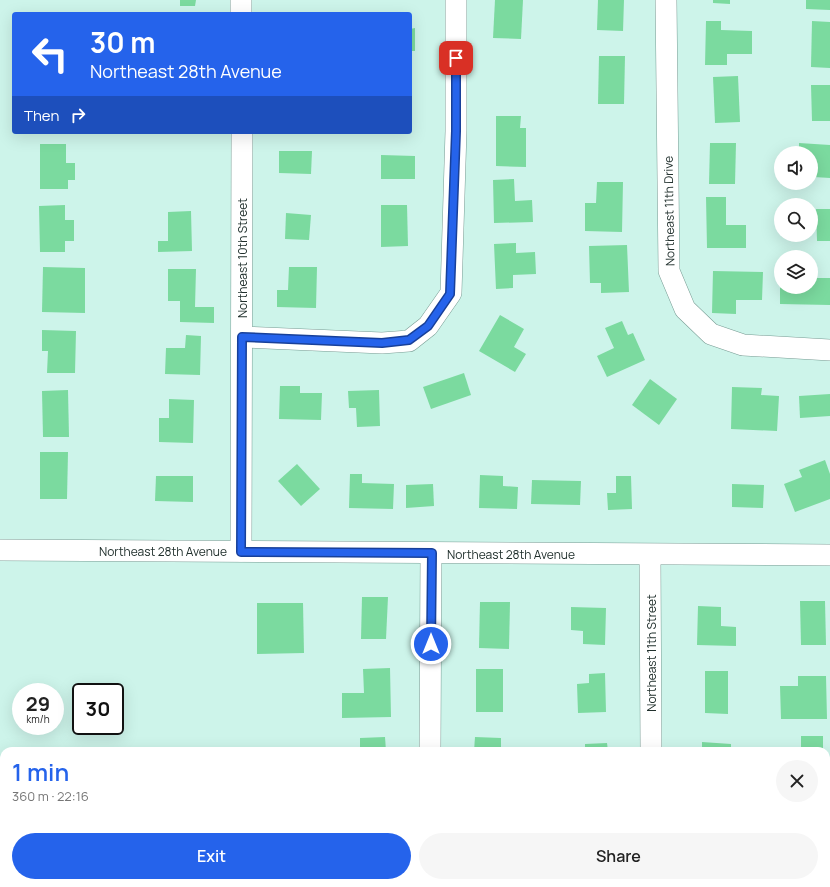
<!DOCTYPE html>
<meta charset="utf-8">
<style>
:root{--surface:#fff;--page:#f6f6f6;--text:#222;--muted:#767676;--accent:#2563eb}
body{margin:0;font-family:Manrope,sans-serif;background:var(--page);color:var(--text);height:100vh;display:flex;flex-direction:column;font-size:15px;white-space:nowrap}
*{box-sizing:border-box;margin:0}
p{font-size:13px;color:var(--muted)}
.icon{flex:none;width:22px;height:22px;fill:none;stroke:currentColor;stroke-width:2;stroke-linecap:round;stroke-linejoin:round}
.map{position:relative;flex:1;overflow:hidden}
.side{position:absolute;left:0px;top:747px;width:830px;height:140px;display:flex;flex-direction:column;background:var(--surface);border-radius:12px 12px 0 0;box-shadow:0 4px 16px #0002}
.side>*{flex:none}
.top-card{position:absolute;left:12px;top:12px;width:400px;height:122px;border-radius:4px;box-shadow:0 4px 16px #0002;background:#2563eb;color:#fff;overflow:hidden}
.buttons{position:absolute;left:774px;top:146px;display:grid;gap:8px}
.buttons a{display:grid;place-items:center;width:44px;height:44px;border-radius:50%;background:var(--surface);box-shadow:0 4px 16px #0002;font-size:20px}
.speed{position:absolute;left:12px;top:683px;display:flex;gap:8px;font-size:20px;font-weight:700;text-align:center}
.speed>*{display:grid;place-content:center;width:52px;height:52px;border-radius:50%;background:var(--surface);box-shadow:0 4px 16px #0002;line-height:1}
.speed small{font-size:10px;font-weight:400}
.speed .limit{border:2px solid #111;border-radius:6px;background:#fff;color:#111}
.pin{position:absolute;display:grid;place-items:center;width:34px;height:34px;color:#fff;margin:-17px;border-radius:8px;box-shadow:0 2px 6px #0006}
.me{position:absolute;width:44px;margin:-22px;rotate:0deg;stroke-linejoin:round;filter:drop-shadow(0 0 3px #0008)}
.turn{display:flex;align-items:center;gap:14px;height:84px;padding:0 12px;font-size:18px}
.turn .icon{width:52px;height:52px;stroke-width:2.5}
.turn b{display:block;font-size:28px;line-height:34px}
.then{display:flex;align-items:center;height:38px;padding:0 12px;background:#0003;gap:8px;font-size:15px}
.round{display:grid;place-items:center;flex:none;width:42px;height:42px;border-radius:21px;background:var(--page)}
.head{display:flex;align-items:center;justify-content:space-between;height:68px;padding:0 12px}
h1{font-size:24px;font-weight:600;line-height:30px;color:var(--accent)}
.action{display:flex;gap:8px;margin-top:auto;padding:8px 12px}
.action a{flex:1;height:46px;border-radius:24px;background:var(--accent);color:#fff;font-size:16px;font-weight:600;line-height:46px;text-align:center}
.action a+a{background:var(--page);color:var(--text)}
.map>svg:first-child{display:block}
.building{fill:#7bda9f}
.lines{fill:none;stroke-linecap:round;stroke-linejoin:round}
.street-casing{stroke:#789c94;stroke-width:22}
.street{stroke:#fff;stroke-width:21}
.route-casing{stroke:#184099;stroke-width:10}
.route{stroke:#2563eb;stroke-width:7}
.labels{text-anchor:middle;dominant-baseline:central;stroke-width:4;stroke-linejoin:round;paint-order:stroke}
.street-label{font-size:12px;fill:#21302d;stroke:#fff}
</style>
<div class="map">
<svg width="830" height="887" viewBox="0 0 830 887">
<rect width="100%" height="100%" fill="#cdf4ea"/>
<!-- building -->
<g class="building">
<path d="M180,0H196L195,6H180Z"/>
<path d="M495,0H523L521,39L493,38Z"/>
<path d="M598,0H624L623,31L597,30Z"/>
<path d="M713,0H730V4L713,3Z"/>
<path d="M806,0H830V10L806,9Z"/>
<path d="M706,21H721V30L752,31V54H727V65H705Z"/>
<path d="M812,21L830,22V68L811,67Z"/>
<path d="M415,28V51H410V29Z"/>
<path d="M599,56H625L624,104H598Z"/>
<path d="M738,76L740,122L715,123L713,77Z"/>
<path d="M811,85H830V121H812Z"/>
<path d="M496,116H521L520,128H526V167L496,166Z"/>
<path d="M710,143H736L735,184H709Z"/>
<path d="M799,143L830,145V178L814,177L815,169H811V153H799Z"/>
<path d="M40,144H66V163H75V180H68V189H40Z"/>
<path d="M279,151H312L311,174L279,173Z"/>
<path d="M381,155L415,156V179H381Z"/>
<path d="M514,179L515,201L532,200L533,222L494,223L493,180Z"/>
<path d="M597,182H623L622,232L585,231V203H596Z"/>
<path d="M706,197H726V225H746V248H707Z"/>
<path d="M65,205V220H74V241H65V252H40L39,206Z"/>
<path d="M381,205H407L408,246L381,247Z"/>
<path d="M816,209H830V241H817Z"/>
<path d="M191,211L192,251L158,252V241H168V212Z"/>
<path d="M286,213L311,215L309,240L285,239Z"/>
<path d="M516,243V253L535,252L536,274L513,275V288L496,289L494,244Z"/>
<path d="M627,245L629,292L601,293V283H590L589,246Z"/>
<path d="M43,267L85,268V313L42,312Z"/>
<path d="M289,267H317L316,308L277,307V290H288Z"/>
<path d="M168,269H196L195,307H214V323L180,322V301H168Z"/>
<path d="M713,271L763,272L762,300H736V314L712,313Z"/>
<path d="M811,278H830V305L780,304V287H811Z"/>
<path d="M500,315L524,329L514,347L526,354L515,372L479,351Z"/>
<path d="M622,321L628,335L633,333L645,360L607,377L597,356L614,348L605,328Z"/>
<path d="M42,330L76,331L75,373H47L48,351H42Z"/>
<path d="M186,335L201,336L200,375L165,374L166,348H185Z"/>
<path d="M464,373L471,395L431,409L423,387Z"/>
<path d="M650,379L677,399L659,425L632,405Z"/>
<path d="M280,386H300V393H322L321,420L279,419Z"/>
<path d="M732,387L762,388L761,395L779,396L777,431L731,429Z"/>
<path d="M68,390L69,437H43L42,391Z"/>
<path d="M379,390L380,426L357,427L356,408H349L348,391Z"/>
<path d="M830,394V416L800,418L799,396Z"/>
<path d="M169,399L194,400L193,443L159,442V418H169Z"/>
<path d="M40,452H68L67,499H40Z"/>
<path d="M825,460L830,474V499L795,512L784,484L802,477L799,470Z"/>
<path d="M297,464L320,489L301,506L278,481Z"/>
<path d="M350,474H362V483L394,484L393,509L349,508Z"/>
<path d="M480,475L503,476V486L518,487L517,509L479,508Z"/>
<path d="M156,476H193V502L155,501Z"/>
<path d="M616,476H631L632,509L608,510L607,493H616Z"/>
<path d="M532,480L581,481L580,505L531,504Z"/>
<path d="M433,484L434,506L406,508V485Z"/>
<path d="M732,484L764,485L763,508L732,507Z"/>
<path d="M362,597H388L386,639H361Z"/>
<path d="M800,601H825L826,645H801Z"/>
<path d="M480,602H510L509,649L479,648Z"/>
<path d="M257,603H303L304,653L257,654Z"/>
<path d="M698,606L721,607V626L736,627V646L697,645Z"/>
<path d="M571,607L606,608L605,645L583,644V631L571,630Z"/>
<path d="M390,668L391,717L342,718V693H364L363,669Z"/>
<rect x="476" y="669" width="27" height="43"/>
<path d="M705,671H728V714L705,713Z"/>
<path d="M605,673L606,712L578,713L577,684L589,683V674Z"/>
<path d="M798,676H826L827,719H781L780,686H798Z"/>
<rect x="801" y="736" width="22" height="15"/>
<path d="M385,737L386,751H360V738Z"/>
<path d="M475,737L501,738V751H474Z"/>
<path d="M702,742L731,744V751H702Z"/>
<path d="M607,743L608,751H585V744Z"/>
<path d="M826,804H829L828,851H826Z"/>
<path d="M826,876H830V887H798V883H826Z"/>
<rect x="338" y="883" width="45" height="4"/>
<rect x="473" y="883" width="23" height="4"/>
<rect x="572" y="883" width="26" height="4"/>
<path d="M691,883H720V885L725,886V887H690Z"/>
</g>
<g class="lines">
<defs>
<g id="street">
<path d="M241,0V14"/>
<path d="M666,0L669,271L685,309L711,334L743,345L830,350"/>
<path d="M242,337L382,343L409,341L428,326L451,293L456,131V0"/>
<path d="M0,550L830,555"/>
<path d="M241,551L242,132"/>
<path d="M650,555L651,751"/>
<path d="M430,751L431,553"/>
<path d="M652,883V887"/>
<path d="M430,887V883"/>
</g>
</defs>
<!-- street casing -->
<use href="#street" class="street-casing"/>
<!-- street -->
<use href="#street" class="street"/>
</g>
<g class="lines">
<defs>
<path id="route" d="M431,644L432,553L241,552L242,337L382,343L409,340L428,326L450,294L456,131V58"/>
</defs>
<!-- route casing -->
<use href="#route" class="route-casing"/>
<!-- route -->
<use href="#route" class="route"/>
</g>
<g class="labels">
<!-- street labels -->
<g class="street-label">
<text transform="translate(669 211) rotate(-91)">Northeast 11th Drive</text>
<text transform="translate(242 258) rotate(-90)">Northeast 10th Street</text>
<text x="163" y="551">Northeast 28th Avenue</text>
<text x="511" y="554">Northeast 28th Avenue</text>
<text transform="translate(651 653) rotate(-90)">Northeast 11th Street</text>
</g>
</g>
</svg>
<div class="buttons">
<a><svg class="icon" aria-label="sound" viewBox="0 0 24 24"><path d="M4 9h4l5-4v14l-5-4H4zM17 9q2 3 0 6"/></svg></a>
<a><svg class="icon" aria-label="search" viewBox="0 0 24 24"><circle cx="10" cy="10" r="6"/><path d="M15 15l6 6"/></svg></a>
<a><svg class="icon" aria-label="layers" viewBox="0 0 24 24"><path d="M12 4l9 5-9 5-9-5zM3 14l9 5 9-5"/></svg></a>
</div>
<div class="speed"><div>29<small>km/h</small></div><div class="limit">30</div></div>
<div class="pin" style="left:456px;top:58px;background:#d93025"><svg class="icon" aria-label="arrive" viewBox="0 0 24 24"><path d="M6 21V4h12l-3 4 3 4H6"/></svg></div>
<svg class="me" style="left:431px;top:644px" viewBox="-20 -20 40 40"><circle r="17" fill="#2563eb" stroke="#fff" stroke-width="3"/><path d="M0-11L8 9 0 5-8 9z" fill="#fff"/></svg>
<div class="top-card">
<div class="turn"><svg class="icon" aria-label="left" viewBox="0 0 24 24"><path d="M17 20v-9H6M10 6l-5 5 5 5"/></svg><div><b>30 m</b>Northeast 28th Avenue</div></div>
<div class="then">Then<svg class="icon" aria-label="right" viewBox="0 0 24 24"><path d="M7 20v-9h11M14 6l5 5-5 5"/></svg></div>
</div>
<section class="side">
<div class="head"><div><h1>1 min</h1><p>360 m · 22:16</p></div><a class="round"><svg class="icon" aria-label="close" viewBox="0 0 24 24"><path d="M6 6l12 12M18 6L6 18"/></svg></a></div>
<div class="action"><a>Exit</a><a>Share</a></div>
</section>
</div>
